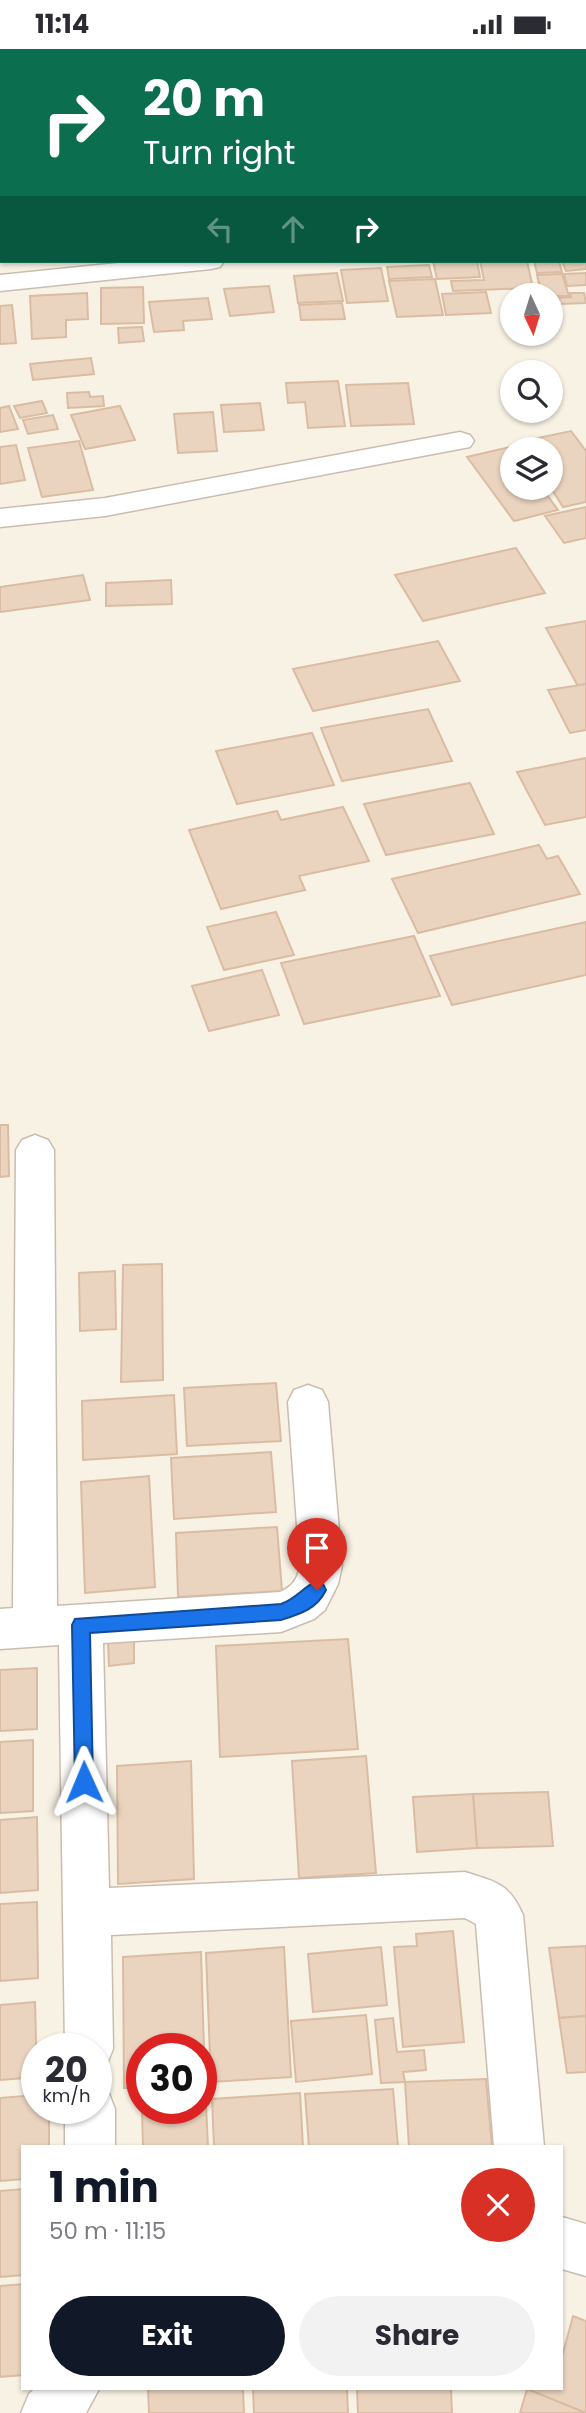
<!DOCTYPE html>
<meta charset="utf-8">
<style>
:root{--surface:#fff;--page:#f2f2f3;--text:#2b2b33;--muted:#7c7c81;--accent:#111827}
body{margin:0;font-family:Poppins,sans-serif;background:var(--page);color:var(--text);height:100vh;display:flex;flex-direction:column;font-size:26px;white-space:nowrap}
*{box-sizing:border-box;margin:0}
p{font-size:23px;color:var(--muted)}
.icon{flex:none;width:38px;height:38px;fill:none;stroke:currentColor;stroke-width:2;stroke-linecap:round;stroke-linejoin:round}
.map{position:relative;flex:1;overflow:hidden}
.side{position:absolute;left:21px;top:2096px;width:542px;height:245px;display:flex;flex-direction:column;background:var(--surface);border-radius:0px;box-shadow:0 2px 5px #0004}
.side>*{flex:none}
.top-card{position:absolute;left:0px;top:0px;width:586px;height:214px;box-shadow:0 2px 5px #0004;background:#0b6e4f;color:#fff;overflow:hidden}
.needle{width:46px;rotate:176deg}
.buttons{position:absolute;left:500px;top:234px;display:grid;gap:14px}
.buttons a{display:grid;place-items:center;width:63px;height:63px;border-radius:50%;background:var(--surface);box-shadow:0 2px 5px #0004;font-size:35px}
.speed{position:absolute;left:21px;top:1984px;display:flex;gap:14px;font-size:35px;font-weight:700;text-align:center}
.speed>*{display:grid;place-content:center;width:91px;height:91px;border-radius:50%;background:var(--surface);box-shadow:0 2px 5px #0004;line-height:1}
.speed small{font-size:18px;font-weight:400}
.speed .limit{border:10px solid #d22;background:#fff;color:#111}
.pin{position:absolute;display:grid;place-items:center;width:60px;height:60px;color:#fff;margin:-72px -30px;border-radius:50% 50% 50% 0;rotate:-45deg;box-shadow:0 0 7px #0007}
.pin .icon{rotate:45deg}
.me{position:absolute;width:77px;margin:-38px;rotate:359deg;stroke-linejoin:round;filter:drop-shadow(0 0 5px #0008)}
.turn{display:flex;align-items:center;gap:24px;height:147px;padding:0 28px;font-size:32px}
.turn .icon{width:91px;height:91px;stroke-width:2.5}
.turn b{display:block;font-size:49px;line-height:60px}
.lanes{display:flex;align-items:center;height:66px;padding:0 28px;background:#0003;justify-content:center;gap:35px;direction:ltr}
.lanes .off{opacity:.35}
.round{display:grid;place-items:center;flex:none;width:74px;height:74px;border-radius:37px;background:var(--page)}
.summary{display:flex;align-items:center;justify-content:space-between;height:119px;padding:0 28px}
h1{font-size:42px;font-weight:700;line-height:52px;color:var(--accent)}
.primary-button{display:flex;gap:14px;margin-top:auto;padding:14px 28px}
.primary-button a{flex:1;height:80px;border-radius:42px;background:var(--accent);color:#fff;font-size:28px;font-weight:700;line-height:80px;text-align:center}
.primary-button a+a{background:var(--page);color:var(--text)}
.status{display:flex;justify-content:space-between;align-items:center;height:49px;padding:0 35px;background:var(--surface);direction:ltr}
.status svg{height:19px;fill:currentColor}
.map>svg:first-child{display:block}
.building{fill:#ead4bf;stroke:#dabca2;stroke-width:2}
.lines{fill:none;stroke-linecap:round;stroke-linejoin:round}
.street-casing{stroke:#cabdaf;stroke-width:3}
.street{fill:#fff;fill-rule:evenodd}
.route{fill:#1a73e8;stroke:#114b97;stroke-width:2}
</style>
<div class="status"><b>11:14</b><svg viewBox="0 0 49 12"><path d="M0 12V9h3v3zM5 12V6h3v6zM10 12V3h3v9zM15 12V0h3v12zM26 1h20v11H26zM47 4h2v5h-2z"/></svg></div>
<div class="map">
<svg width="586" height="2364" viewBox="0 0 586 2364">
<rect width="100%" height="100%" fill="#f8f2e4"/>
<!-- building -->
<g class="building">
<path d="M586,192V220L566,222L562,212H584Z"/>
<path d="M433,212H477L480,228L437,230Z"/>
<path d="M480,212H527L533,239L453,242L451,232L484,231Z"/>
<path d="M534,212H559L562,223L537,224Z"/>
<path d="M429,216L432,228L389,230L387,218Z"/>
<path d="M381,219L388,252L347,254L341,221Z"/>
<path d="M337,224L343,252L298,254L294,227Z"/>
<path d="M586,224V236L567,237L564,225Z"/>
<path d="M562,225L569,247H542L537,226Z"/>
<path d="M435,230L443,266L397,268L389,232Z"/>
<path d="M269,237L274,263L230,267L224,240Z"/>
<path d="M143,238L144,274L101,275V239Z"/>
<path d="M486,243L491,264L446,266L442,245Z"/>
<path d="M87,244L88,270L66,271V288L32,290L30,247Z"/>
<path d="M570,244H584L586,254L560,255L558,249L571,248Z"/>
<path d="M208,249L212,270L183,272L184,281L154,283L149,253Z"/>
<path d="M342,254L345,270L301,271L299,256Z"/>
<path d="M12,256L16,294L0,295V257Z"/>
<path d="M142,278L144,292L119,294L118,279Z"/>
<path d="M91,309L94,325L33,331L30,315Z"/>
<path d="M338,332L345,377L308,379L305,353L288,354L286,334Z"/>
<path d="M408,334L414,375L351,377L346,336Z"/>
<path d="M89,343L90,348L103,347L104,357L68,359L67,344Z"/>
<path d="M42,352L47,364L20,369L14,357Z"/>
<path d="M260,354L264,381L224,383L221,356Z"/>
<path d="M9,357L18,380L0,383V359Z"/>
<path d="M120,357L135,391L85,400L71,366Z"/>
<path d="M213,363L217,402L178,404L174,365Z"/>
<path d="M53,366L58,380L28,385L23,371Z"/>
<path d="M571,382L586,402V453L563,458L551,439V401H525L519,393Z"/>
<path d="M79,392L93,441L42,448L28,399Z"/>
<path d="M16,396L25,431L0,435V398Z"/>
<path d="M510,398L513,401V439H542L558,461L514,472L467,408Z"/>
<path d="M586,458V489L564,494L545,467Z"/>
<path d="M516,499L545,544L423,572L395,526Z"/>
<path d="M83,526L90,551L0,563V538Z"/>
<path d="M171,531L172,555L106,557V534Z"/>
<path d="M586,572V635L578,637L546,579Z"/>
<path d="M438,592L460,632L313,662L293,620Z"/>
<path d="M586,635V681L570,684L548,641Z"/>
<path d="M428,660L452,712L342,732L321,679Z"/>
<path d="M312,684L334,736L237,755L216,702Z"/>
<path d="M586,709V768L545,776L517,723Z"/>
<path d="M470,734L494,785L386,806L364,755Z"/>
<path d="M343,758L369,812L299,827L305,841L221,860L189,781L277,762L281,771Z"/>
<path d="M539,796L547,810L558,807L580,845L418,884L392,830Z"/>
<path d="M276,863L294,906L224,921L207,878Z"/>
<path d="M586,873V926L452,956L430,907Z"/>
<path d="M414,887L440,947L304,975L281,914Z"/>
<path d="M262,921L279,966L209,982L192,937Z"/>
<path d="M0,1076H8L9,1127L0,1128Z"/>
<path d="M162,1215L163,1331L121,1333L123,1216Z"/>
<path d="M115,1222L116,1280L80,1282L79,1224Z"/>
<path d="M276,1334L281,1392L187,1397L184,1339Z"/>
<path d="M174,1346L177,1405L83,1411L82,1352Z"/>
<path d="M271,1403L276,1463L174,1470L171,1409Z"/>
<path d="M149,1427L155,1538L85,1544L81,1433Z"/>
<path d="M277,1478L282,1542L178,1548L176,1484Z"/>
<path d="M348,1590L358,1700L220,1708L216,1597Z"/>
<path d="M134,1592V1614L109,1617L108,1593Z"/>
<path d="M37,1619V1680L0,1682V1621Z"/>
<path d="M33,1691V1762L0,1764V1693Z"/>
<path d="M366,1707L376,1824L299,1829L292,1712Z"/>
<path d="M191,1712L194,1830L118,1835L117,1717Z"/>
<path d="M548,1743L553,1797L477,1799L473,1745Z"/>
<path d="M473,1745L477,1799L417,1803L413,1748Z"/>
<path d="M37,1768L38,1841L0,1844V1771Z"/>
<path d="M37,1853L38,1929L0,1932V1855Z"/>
<path d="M453,1882L464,1993L403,1998L394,1898L417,1897L416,1885Z"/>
<path d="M586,1897V1967L559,1969L549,1899Z"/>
<path d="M284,1898L291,2028L211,2033L206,1904Z"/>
<path d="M381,1898L387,1956L313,1963L308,1905Z"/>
<path d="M201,1903L205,2034H201V2000H142V2038L124,2039L123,1908Z"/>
<path d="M35,1953L37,2028L0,2031V1956Z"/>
<path d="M366,1966L372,2025L296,2033L291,1972Z"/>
<path d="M586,1967V2023L567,2024L559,1969Z"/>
<path d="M393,1969L397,2003L424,2001L426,2021L403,2023L405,2033L381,2034L375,1971Z"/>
<path d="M486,2030L492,2098H409L405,2033Z"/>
<path d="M393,2040L398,2098H309L305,2045Z"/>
<path d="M300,2044L303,2098H214L212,2050Z"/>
<path d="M37,2046V2060H49V2098H23V2130L0,2132V2049Z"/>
<path d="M201,2056H206L208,2098H143L142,2060H201Z"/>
<path d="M23,2140V2226L0,2228V2142Z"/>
<path d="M23,2235V2326L0,2328V2237Z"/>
<path d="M573,2267L586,2272V2364L527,2340H562V2308Z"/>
<path d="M148,2340H243L244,2364H149Z"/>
<path d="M253,2340H347L348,2364H254Z"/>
<path d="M357,2340H451L452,2364H358Z"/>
<path d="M527,2340L586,2364H520Z"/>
</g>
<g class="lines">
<defs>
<g id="street">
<path d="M584,34H586L584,49Z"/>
<rect x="0" y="96" width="2" height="14"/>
<rect x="584" y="162" width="2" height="16"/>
<path d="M138,212H224L220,218L211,220L0,242V226Z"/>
<path d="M460,383L470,386L474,392L470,398L105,467L0,478V460L105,449Z"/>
<path d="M35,1086L48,1091L54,1101L57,1557L280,1543C293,1537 297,1531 300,1517L288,1353L294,1341L308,1336L322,1341L328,1353L342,1517L338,1535L325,1561L314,1570L281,1583L103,1594L109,1839L465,1823C496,1833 509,1834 523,1866L544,2098H494L476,1875L465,1869L111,1886L113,2000L106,2017L96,2021V2000H65L59,1596L0,1600V1560L13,1559L16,1101L22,1091Z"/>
<path d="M96,2038L108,2042L115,2060V2098H65V2060H96Z"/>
<path d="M562,2168L586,2175V2227L562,2220Z"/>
<path d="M34,2340H99L86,2364H21L29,2345Z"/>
</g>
</defs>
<!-- street casing -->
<use href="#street" class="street-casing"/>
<!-- street -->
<use href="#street" class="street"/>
</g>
<!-- route -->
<path class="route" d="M317,1532L323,1535L326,1541C317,1560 300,1565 281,1571L90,1584L93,1733L91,1739L84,1742L77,1739L75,1733L72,1576L75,1570L281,1555C297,1549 303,1538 317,1532Z"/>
</svg>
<div class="buttons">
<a><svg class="needle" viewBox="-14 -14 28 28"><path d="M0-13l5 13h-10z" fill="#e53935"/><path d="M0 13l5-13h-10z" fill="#7c7c81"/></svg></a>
<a><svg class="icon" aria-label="search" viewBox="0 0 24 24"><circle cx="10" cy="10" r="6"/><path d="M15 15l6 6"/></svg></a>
<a><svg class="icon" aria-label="layers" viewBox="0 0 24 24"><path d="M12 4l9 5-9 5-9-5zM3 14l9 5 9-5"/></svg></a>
</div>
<div class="speed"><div>20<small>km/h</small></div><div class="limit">30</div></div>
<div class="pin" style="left:317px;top:1541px;background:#d93025"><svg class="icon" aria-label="arrive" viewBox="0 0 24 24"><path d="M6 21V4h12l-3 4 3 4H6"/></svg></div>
<svg class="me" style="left:84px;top:1733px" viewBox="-20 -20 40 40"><path d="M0-17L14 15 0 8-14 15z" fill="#1a73e8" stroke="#fff" stroke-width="4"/></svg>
<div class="top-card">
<div class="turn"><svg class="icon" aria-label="right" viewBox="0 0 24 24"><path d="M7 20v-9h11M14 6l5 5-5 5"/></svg><div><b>20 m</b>Turn right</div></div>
<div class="lanes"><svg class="icon off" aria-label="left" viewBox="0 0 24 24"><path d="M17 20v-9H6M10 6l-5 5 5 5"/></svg><svg class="icon off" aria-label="ahead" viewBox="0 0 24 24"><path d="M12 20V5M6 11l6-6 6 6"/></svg><svg class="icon" aria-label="right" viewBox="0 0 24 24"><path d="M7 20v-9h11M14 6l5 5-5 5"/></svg></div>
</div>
<section class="side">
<div class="summary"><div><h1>1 min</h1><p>50 m · 11:15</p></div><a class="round" style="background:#d93025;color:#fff"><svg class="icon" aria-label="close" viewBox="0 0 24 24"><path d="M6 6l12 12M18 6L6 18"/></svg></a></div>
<div class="primary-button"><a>Exit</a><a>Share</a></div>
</section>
</div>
